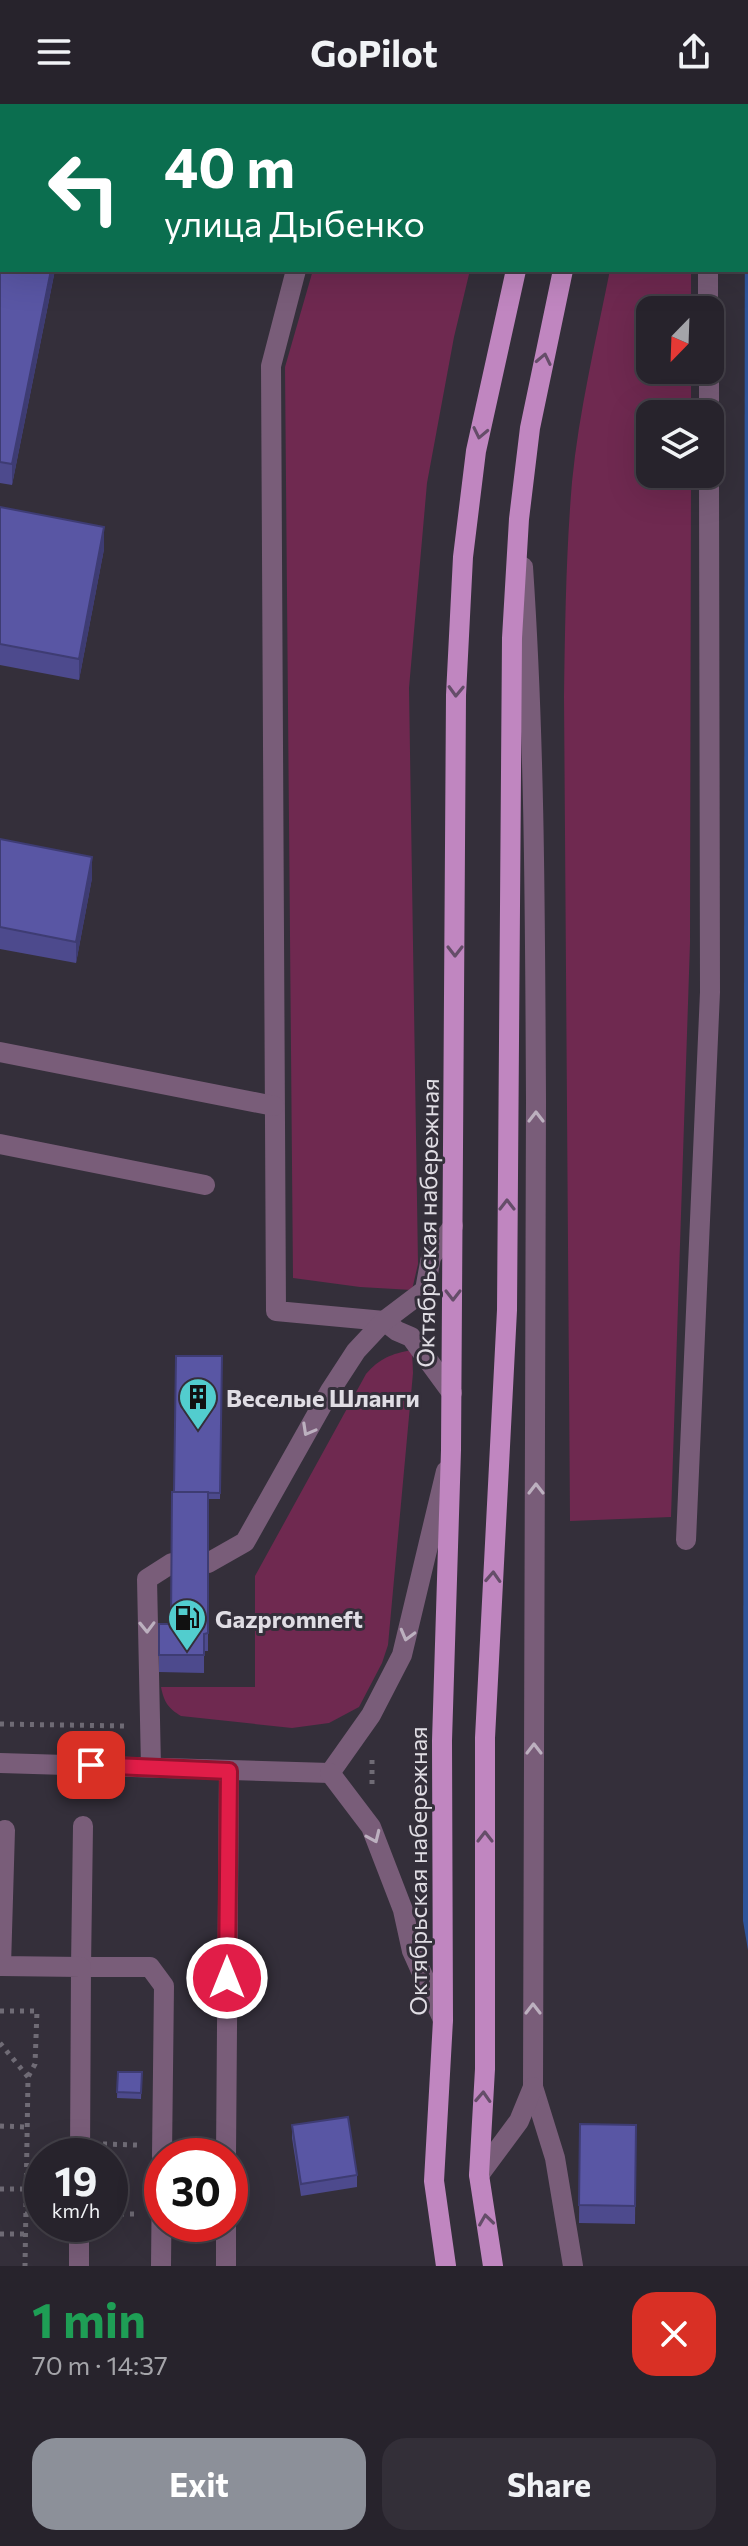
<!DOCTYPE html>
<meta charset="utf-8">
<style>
:root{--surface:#27232c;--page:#332f38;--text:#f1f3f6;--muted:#a4a4a9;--line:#434048;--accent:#8c9099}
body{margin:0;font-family:Commissioner,sans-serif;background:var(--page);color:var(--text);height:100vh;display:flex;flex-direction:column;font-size:30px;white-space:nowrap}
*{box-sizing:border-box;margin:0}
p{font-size:26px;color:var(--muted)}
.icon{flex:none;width:44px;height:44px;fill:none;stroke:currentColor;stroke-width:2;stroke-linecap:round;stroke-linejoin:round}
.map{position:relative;height:2162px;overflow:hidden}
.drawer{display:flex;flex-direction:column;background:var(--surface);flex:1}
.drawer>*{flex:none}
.banner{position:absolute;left:0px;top:0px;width:748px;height:168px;box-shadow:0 8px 32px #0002,0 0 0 2px var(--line);background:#0b6e4f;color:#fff;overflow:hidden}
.needle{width:52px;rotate:203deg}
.controls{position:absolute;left:636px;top:192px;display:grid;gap:16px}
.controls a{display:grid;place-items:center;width:88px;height:88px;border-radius:16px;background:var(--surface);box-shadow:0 8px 32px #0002,0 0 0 2px var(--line);font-size:40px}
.speed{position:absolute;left:24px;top:2034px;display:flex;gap:16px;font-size:40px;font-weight:700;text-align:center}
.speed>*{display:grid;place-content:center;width:104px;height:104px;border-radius:50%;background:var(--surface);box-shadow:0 8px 32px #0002,0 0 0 2px var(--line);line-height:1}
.speed small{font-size:20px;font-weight:400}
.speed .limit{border:12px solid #d22;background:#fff;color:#111}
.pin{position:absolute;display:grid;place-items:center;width:68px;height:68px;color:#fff;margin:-34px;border-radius:16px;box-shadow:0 4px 12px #0006}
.me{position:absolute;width:88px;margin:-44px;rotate:0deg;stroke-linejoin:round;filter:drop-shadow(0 0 6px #0008)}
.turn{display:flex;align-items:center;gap:28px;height:168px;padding:0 32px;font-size:36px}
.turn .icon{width:104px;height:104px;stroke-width:2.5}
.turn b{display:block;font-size:56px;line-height:68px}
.round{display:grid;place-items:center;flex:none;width:84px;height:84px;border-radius:24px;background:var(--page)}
.head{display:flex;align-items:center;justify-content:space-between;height:136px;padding:0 32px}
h1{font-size:48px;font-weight:700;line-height:60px;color:#1e9e55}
.cta{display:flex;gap:16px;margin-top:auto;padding:16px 32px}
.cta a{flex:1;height:92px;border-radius:24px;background:var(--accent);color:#fff;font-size:32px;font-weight:700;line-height:92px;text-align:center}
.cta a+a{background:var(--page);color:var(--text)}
header{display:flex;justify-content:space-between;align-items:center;height:104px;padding:0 32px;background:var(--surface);font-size:36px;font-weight:700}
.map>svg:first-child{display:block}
.green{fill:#6f2950}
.water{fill:#2e549a}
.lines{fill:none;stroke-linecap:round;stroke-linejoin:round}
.path{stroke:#6f6b75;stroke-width:5;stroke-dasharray:4 6;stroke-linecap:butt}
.minor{stroke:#795d79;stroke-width:20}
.major{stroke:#c086c0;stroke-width:20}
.wall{fill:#4d4a8d}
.shaded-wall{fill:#3e3c73}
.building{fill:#5956a4;stroke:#3e3c73;stroke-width:2}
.oneway{stroke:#654d69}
.oneway2{stroke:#bcb0bf}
.route-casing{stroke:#92132f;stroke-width:20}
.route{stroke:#e11d48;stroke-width:14}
.labels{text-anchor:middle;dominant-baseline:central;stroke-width:6;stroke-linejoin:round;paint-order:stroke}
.street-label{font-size:24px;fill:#e0dde4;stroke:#342f3a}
.poi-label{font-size:24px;font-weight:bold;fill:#e0dde4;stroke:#342f3a;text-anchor:start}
</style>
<header><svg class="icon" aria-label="menu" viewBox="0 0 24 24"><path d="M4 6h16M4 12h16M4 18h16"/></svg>GoPilot<svg class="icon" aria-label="share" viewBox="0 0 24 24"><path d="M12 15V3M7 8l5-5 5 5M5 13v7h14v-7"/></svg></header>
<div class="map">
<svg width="748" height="2162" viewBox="0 0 748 2162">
<rect width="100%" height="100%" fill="#342f3a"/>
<!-- green -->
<g class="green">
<path d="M313,166H470L454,233L427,379L409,584L418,1160L412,1186L360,1183L293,1174L285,263Z"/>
<path d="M610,166H691V206H650V266H691V310H650V370H691L690,839L671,1413L570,1417L564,593C565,521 566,449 572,378C579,307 596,236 610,166Z"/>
<path d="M412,1246L413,1269L388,1541L382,1559L359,1603L329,1619L292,1624L181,1612C168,1604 164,1598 161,1583H255V1472L366,1270C380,1254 391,1250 412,1246Z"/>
</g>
<!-- water -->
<path class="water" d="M745,0H748V1846L743,1817Z"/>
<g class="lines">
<!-- path -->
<g class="path">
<path d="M0,1620L125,1622"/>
<path d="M372,1680V1654"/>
<path d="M0,1907H37L35,1960L28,1973"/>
<path d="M0,1939L28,1973L25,2162"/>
<path d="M0,2022L27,2023"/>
<path d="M103,2040L137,2041"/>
<path d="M0,2085H26"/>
<path d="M25,2110H42"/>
<path d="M110,2110H137"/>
<path d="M0,2130H25"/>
</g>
<!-- minor -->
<g class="minor">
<path d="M215,0L224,2"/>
<path d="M701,0V2"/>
<path d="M341,2V0"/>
<path d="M296,166L271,262L276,1207L384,1217L397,1227L411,1233L452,1289"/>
<path d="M708,166V206"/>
<path d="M709,266V310"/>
<path d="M523,463C535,641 535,819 536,997C538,1326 532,1655 533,1983L555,2054L573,2162"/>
<path d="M0,948L274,1002"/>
<path d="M0,1040L205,1081"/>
<path d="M686,1436L710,888L709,370"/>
<path d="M208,1459L245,1438L330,1287L356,1247L384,1217L425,1186L431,1153L453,1122"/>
<path d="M0,1659L330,1669"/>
<path d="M151,1663L147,1475L172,1459"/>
<path d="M330,1669L371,1611L402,1551L446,1367"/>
<path d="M330,1669L371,1723L403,1806L412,1847L443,1916"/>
<path d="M83,1722L81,1863H150L164,1882L162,2052"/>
<path d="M5,1726L1,1862L81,1863L80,2052"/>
<path d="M226,2052L229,1667"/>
<path d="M479,2071L519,2017L533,1983"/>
<path d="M79,2162V2120"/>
<path d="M161,2162L162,2063"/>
<path d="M226,2162V2120"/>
</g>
<!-- major -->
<g class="major">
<path d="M558,2L559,0"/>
<path d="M603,2L604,0"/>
<path d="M446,2162L434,2077L443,1916L442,1637L451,1346L456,591L463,453L476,347L516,166"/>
<path d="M493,2162L479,2071L485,1965V1634L507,1206L512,534L519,415L530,324L563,166"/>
</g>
</g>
<!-- wall -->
<g class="wall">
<path d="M0,86L55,166L12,381L0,379Z"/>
<path d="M0,403L104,445L79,576L0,561Z"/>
<path d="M0,735L92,774L76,859L0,845Z"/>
<path d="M222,1252L220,1395H208V1547H204V1569L159,1568V1520H171L174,1388Z"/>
<path d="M118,1968H142L141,1995L117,1994Z"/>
<path d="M580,2020L636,2021L635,2120L579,2119Z"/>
<path d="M292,2021L357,2071V2083L301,2092L292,2034Z"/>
</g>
<!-- shaded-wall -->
<g class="shaded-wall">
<path d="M51,166H55L12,381V360Z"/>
<path d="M104,423V445L79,576V555Z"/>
<path d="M92,753V774L76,859V838Z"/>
</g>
<!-- building -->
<g class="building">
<path d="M0,86L2,87V166H51L12,360L0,358Z"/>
<path d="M0,403L104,423L79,555L0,540Z"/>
<path d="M0,735L92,753L76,838L0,823Z"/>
<path d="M176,1252H222L220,1389L174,1388Z"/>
<path d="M172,1388H208V1529L204,1530V1551H159V1520H171Z"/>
<path d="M118,1968H142L141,1989L117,1988Z"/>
<path d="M348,2013L357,2071L301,2080L292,2021Z"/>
<path d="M580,2020L636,2021L635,2102L579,2101Z"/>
</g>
<!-- one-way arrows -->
<defs><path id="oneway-chevron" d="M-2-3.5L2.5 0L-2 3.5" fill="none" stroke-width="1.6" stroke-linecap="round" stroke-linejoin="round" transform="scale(2)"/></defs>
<g class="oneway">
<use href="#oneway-chevron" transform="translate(544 255) rotate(-78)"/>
<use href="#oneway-chevron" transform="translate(480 329) rotate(102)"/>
<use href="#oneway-chevron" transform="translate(456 587) rotate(92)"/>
<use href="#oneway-chevron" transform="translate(455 847) rotate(90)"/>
<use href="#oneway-chevron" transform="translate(507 1101) rotate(-90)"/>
<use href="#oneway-chevron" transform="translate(453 1191) rotate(90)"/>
<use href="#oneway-chevron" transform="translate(493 1473) rotate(-87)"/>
<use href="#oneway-chevron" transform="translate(485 1733) rotate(-90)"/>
<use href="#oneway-chevron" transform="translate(483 1993) rotate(-87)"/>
<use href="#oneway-chevron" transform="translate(486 2116) rotate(-98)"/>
</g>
<g class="oneway2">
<use href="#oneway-chevron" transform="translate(536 1013) rotate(-90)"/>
<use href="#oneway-chevron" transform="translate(308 1326) rotate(119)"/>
<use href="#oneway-chevron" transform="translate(536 1385) rotate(-90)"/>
<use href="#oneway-chevron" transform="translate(147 1523) rotate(89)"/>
<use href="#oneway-chevron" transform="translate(407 1531) rotate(105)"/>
<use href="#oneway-chevron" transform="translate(534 1645) rotate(-90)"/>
<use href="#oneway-chevron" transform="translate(374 1733) rotate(66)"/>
<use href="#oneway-chevron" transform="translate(533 1905) rotate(-90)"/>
</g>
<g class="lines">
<defs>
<path id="route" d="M91,1661L229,1667L227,1874"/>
</defs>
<!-- route casing -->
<use href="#route" class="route-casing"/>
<!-- route -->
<use href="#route" class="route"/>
</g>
<!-- icons -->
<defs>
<symbol id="building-pin" viewBox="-11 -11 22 30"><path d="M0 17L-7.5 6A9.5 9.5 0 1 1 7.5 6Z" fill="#52cdce" stroke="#342f3a"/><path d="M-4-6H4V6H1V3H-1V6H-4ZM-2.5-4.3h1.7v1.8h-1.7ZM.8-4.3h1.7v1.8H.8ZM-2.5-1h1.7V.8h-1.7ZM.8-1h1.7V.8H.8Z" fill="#111"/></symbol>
<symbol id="fuel-pin" viewBox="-11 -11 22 30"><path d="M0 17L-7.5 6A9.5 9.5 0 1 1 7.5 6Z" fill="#52cdce" stroke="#342f3a"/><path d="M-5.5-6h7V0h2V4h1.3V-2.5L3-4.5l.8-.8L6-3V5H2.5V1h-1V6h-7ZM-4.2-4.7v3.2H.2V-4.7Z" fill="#111"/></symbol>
</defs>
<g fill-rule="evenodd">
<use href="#building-pin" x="176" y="1271" width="44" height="60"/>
<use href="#fuel-pin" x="165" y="1492" width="44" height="60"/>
</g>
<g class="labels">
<!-- street labels -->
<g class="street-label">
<text transform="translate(427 1119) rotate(-89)">Октябрьская набережная</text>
<text transform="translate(417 1767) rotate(-90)">Октябрьская набережная</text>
</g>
<!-- poi labels -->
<g class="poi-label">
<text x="226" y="1293">Веселые Шланги</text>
<text x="215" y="1514">Gazpromneft</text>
</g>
</g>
</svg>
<div class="controls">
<a><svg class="needle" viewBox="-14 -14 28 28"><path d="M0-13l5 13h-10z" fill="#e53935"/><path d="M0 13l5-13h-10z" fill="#a4a4a9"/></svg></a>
<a><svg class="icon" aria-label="layers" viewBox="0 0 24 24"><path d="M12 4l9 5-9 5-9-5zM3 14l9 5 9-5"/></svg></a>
</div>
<div class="speed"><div>19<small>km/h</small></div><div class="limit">30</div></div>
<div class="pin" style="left:91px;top:1661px;background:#d93025"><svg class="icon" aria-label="arrive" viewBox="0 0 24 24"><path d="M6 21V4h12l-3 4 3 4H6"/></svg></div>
<svg class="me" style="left:227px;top:1874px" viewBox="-20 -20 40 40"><circle r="17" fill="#e11d48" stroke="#fff" stroke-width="3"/><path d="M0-11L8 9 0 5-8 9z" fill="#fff"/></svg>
<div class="banner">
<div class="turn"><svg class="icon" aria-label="left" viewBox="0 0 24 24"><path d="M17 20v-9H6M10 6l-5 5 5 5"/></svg><div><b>40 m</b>улица Дыбенко</div></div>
</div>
</div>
<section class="drawer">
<div class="head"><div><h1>1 min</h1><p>70 m · 14:37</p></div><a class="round" style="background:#d93025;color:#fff"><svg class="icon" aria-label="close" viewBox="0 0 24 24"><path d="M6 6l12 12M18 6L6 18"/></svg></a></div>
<div class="cta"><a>Exit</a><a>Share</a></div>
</section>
